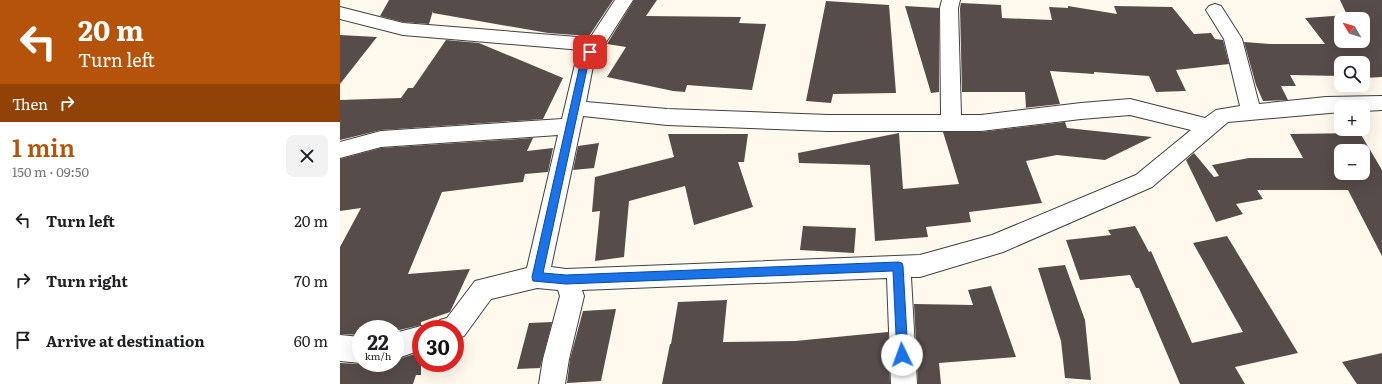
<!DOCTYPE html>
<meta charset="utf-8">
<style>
:root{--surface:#fff;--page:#f2f2f2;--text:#202124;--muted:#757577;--accent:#b45309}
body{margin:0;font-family:Literata,serif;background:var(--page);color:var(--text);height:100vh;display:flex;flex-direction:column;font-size:15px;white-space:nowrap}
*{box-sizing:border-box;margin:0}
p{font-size:13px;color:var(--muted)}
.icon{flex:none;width:22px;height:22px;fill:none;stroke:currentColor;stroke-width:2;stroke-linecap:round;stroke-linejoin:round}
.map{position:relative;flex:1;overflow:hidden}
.side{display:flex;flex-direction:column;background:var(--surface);width:340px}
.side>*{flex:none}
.top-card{background:#b45309;color:#fff;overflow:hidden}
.needle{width:26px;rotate:308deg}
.buttons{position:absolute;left:994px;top:12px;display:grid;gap:8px}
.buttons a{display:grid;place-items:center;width:36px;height:36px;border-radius:8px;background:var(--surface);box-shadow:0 4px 16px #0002;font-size:20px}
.speed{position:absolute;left:12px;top:320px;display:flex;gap:8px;font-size:20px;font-weight:700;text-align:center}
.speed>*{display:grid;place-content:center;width:52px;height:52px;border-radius:50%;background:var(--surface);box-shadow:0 4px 16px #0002;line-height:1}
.speed small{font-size:10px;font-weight:400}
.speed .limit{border:6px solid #d22;background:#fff;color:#111}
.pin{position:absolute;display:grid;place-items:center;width:34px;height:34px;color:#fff;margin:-17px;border-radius:8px;box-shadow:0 2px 6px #0006}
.me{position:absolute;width:44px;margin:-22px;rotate:357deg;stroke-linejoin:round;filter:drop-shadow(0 0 3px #0008)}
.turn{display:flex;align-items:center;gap:14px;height:84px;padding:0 12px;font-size:18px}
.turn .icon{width:52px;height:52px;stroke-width:2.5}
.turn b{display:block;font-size:28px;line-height:34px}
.then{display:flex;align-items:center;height:38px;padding:0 12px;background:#0003;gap:8px;font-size:15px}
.round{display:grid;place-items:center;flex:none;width:42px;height:42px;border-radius:8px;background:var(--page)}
.summary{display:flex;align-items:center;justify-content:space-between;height:68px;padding:0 12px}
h1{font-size:24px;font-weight:600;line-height:30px;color:var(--accent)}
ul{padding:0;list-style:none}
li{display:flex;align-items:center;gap:12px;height:60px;padding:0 12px}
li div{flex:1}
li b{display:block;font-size:15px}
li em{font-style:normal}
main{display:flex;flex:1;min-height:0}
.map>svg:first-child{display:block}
.building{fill:#564c49;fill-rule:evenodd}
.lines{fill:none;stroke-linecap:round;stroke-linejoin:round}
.minor-casing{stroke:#404040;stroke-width:2}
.minor{fill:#fff;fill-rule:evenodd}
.route{fill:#1a73e8;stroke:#114b97}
</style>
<main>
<section class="side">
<div class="top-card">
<div class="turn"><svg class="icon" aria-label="left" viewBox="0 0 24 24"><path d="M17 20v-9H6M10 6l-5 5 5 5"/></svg><div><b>20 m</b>Turn left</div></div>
<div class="then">Then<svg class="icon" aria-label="right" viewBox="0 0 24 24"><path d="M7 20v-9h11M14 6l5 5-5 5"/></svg></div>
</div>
<div class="summary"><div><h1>1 min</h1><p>150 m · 09:50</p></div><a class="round"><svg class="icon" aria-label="close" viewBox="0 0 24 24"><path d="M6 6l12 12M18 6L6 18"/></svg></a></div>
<ul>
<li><svg class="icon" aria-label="left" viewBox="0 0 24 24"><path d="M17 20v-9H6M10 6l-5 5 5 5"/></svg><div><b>Turn left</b></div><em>20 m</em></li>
<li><svg class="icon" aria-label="right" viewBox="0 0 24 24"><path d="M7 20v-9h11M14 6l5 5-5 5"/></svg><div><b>Turn right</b></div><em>70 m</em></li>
<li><svg class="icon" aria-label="arrive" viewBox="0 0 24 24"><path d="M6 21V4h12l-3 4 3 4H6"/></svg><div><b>Arrive at destination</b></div><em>60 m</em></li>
</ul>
</section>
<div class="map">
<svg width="1042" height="384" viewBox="0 0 1042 384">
<rect width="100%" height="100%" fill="#fff9ed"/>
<!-- building -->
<g class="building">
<path d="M49,0H273L249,36L208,33L93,13V11L89,24L63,22L40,16Z"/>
<path d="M294,0H317L306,16L401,17L399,23L426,24L412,90L347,85L345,92L333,91L267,77L286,47L267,44Z"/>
<path d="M1000,0H1042V77L1023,78V63H1001V76L950,75L956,86H941L948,100L923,101L916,85L904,42L930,44H985L965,18L1007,15ZM1001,19H1023V41H1001Z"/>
<path d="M486,1L549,5L556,93L493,94L491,103L466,101Z"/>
<path d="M621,3L661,5L662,18L712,20L709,7L728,8V6L777,14L774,6L832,7L854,34L871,33L875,39L883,40L889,64L836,70L846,91L816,92L809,76L754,72V74L710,71L720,104L683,108H686L685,92H622L620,8Z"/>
<path d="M565,6L599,8V92L591,93Z"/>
<path d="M0,35L37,37L0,84Z"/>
<path d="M106,40L139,43L223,78L203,119L41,130L0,140V100L61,98L68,88H73Z"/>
<path d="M725,122L727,128L812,137L765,160L717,155L686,161L702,203L629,212L631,222L586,227L588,237L535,241L530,165L459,163L458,153L559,133L563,189L619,184L603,132H641Z"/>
<path d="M1020,133L1042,170V256L1008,190H917L923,199L896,204L903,214L876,222L846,160L854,153L874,177L879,176L872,165L909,158H963L950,134ZM1001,151H1023V173H1001Z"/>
<path d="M328,134H408L404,162H398L413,207L354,225L345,186L289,201L284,257L255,261L260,211L252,212L255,177L334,157Z"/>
<path d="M193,138L187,151L213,148L208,172L185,174L183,182L102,192L68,274L130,269L110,312L81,322V325L55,331V329H21V335L0,334V247L21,208L0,211V159L41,148Z"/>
<path d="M259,143L254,168L233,170L238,146Z"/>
<path d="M463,226L516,228L514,253L460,250Z"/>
<path d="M795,226L809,252L811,251L852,343L903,332L853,243L887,236L958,353L895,367L905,384H840L799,288H796L790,275L740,280L726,240L771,235L768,230Z"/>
<path d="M725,265L745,320L751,380L725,378L721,341L698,268Z"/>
<path d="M651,286L676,357L599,363L601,384H578L574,304L633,305L628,290Z"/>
<path d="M387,300L383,342L455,341L548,332L550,384H322L330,344H331L338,302Z"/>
<path d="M276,309L261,381L227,383L230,359L243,311Z"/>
<path d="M212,322L200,368L177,369L189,323Z"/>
<path d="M81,352V375H76L73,384H0V363L21,364L22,363H55V360Z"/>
<path d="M1042,353V384H1017L1002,362Z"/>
</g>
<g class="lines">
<defs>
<g id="minor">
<path d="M275,0H293L254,61L246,102L327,109L488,115H601L600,8L602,0H620L618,8L621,115H641L741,103L790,99L865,118L876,110L900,106L884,39L866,10L869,6L875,4L881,6L902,39L919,104L986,97L1042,96V110L1023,111V107H1001V112L888,122L812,187L663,252L580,277H571L577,384H551L547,278L242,290L244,296L229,359L225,384H199L203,359L220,296L218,290L197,288L151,299L124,336L115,339V329H96L100,320L107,318L135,281L187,268L218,135L41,147L0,158V142L41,131L222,119L236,60L242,50L63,35L0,19V7L63,23L250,38ZM790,115L851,130L796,175L652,235L580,255L226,269L211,267L243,116L327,125L488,131H641L741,119Z"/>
<path d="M81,326L90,329H81V350L55,359V333Z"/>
<path d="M0,335L21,337V363L0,361Z"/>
</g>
</defs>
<!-- minor casing -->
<use href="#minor" class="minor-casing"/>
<!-- minor -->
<use href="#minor" class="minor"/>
</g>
<!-- route -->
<path class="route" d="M247,50H250L254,52L249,60L203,273L226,275L558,262L562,263L563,266L568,355L566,358L562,360L558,358L557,355L553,271L226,284L193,281L192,277L241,60Z"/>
</svg>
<div class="buttons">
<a><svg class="needle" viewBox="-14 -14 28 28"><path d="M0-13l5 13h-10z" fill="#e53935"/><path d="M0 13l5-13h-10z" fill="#757577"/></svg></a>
<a><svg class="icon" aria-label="search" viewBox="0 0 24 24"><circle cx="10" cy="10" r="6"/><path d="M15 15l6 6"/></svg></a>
<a>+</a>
<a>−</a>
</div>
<div class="speed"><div>22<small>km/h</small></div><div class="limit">30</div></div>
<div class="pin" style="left:250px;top:52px;background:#d93025"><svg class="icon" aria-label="arrive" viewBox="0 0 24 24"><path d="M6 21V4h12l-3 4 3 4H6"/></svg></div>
<svg class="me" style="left:562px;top:355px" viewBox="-20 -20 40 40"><circle r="19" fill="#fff"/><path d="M0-13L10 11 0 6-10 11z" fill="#1a73e8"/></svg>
</div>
</main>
